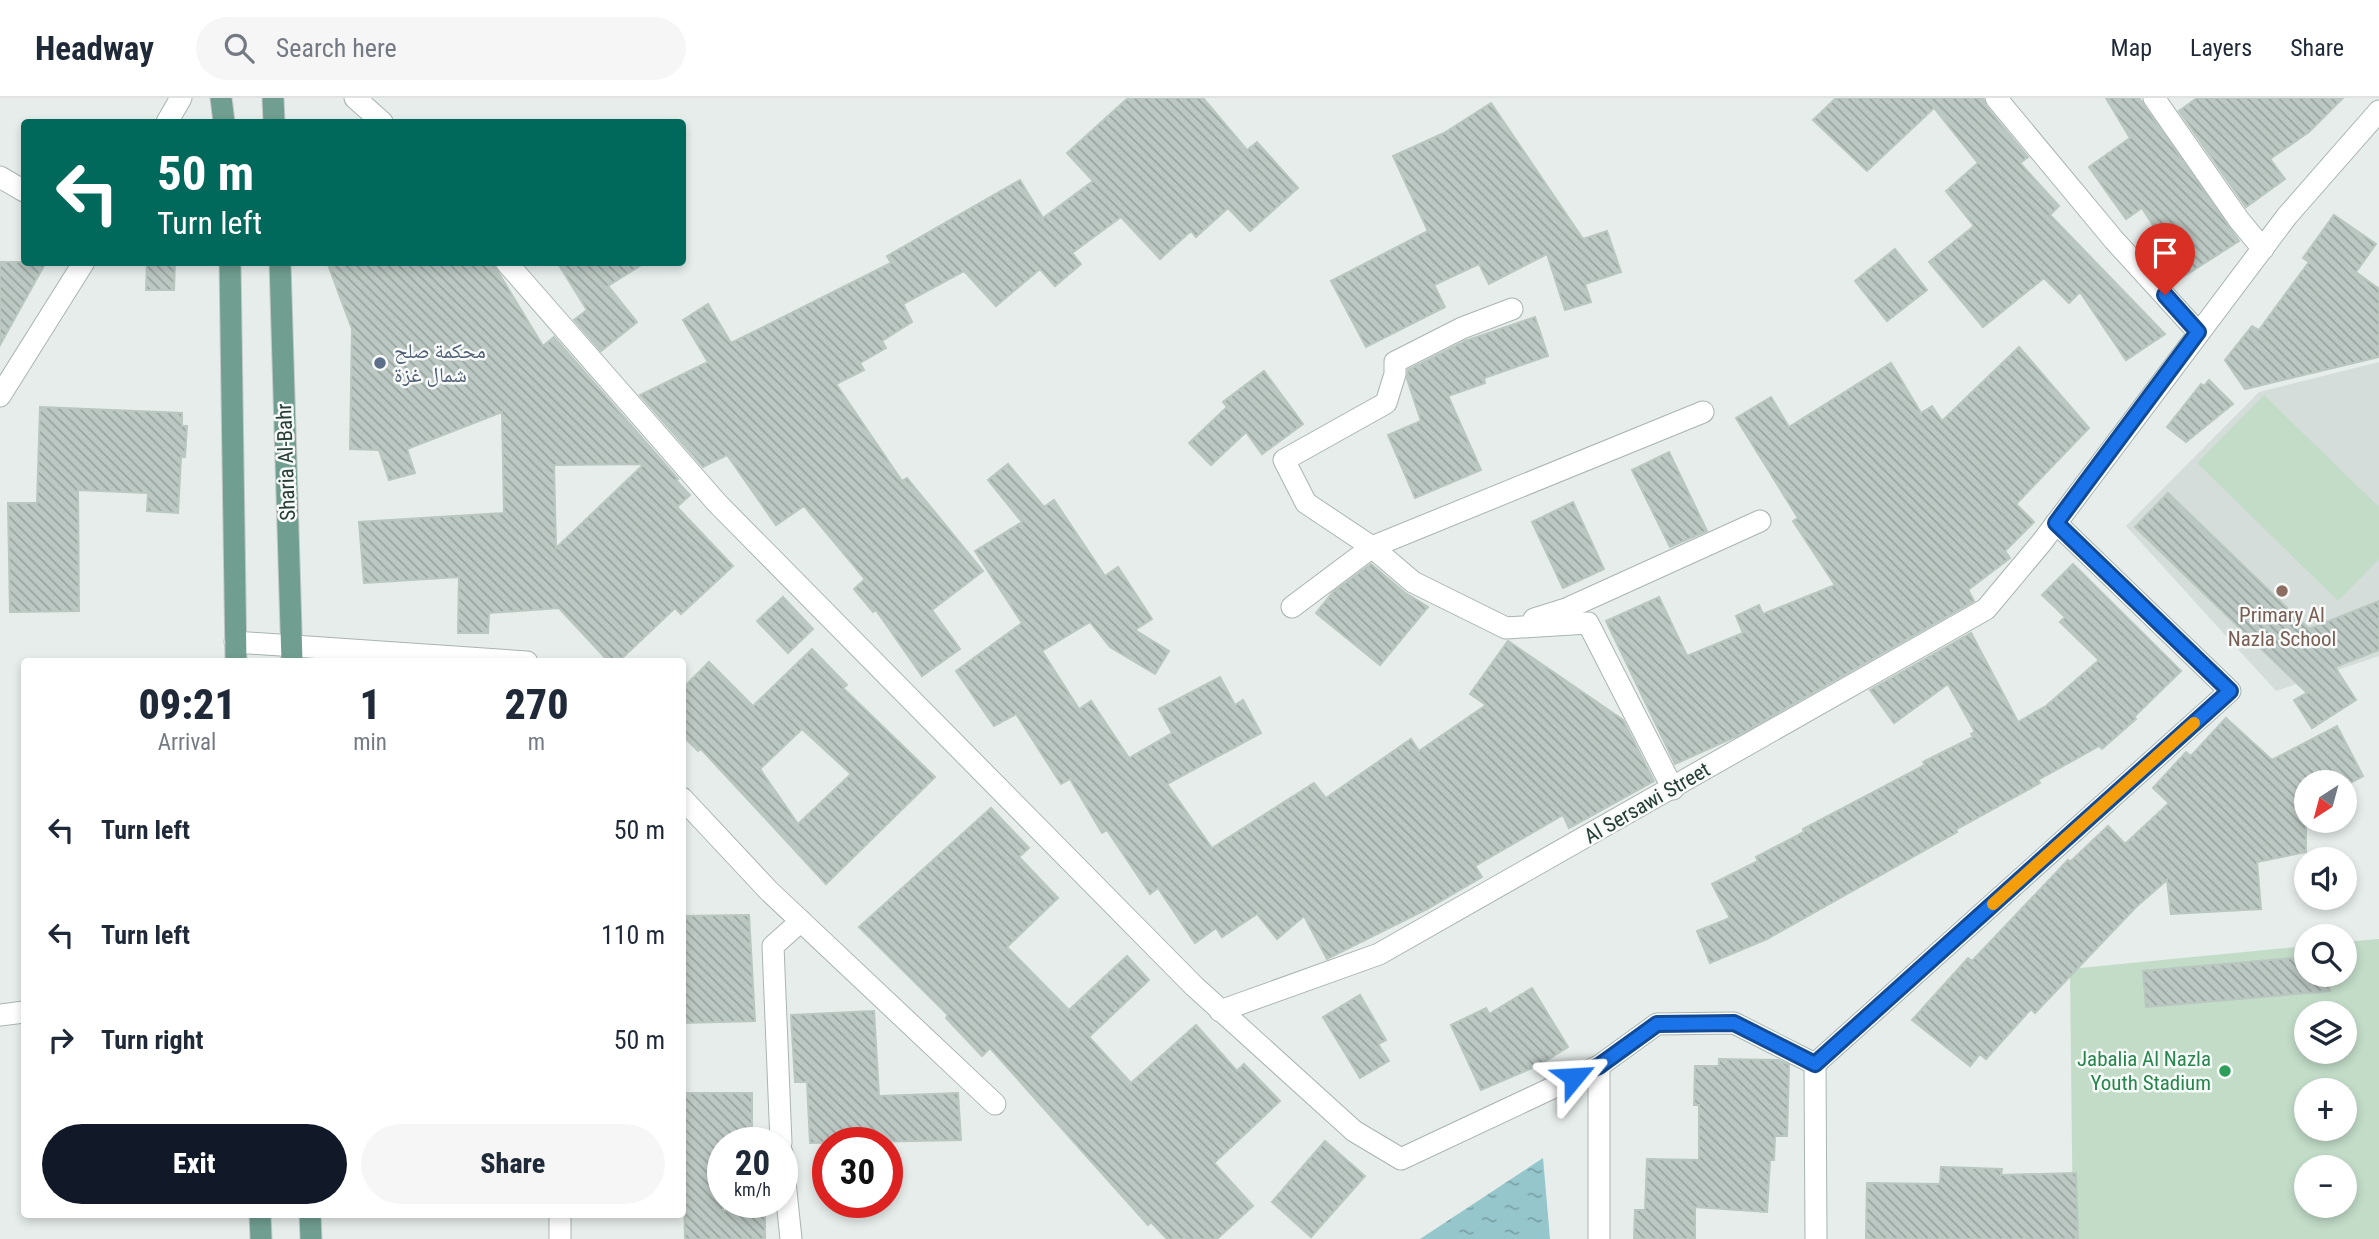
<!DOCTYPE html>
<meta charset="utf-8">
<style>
:root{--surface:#fff;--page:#f6f6f7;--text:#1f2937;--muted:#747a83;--line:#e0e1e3;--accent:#111827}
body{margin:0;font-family:"Roboto Condensed","Noto Naskh Arabic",sans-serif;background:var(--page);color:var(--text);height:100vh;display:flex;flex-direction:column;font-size:26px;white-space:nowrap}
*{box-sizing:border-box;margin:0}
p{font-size:23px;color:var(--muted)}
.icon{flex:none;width:38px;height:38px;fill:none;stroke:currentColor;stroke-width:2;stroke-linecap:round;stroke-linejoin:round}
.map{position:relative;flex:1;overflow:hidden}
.drawer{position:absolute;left:21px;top:560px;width:665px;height:560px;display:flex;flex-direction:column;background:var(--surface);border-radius:7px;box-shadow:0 4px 10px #0003}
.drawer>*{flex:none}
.hud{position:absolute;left:21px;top:21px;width:665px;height:147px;border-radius:7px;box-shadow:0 4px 10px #0003;background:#00695c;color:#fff;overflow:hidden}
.needle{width:46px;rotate:216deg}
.fabs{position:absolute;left:2294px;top:672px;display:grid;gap:14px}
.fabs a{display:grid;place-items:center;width:63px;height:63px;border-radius:50%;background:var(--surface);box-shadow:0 4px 10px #0003;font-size:35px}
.speed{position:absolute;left:707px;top:1029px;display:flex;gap:14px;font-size:35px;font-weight:700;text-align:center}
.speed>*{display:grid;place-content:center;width:91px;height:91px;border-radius:50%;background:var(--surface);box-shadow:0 4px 10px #0003;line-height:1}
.speed small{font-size:18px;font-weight:400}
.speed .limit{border:10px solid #d22;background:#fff;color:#111}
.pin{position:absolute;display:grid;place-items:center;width:60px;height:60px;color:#fff;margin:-72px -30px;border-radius:50% 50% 50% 0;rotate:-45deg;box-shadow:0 0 7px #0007}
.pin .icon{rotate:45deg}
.me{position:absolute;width:77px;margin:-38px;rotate:63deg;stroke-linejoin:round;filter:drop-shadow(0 0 5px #0008)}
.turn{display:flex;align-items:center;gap:24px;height:147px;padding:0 21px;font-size:32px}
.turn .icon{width:91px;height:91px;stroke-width:2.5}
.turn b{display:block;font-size:49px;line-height:60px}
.eta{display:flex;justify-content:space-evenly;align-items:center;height:119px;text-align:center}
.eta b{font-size:42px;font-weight:800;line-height:49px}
.primary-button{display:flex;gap:14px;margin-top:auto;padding:14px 21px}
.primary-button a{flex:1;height:80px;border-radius:42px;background:var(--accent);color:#fff;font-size:28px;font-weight:800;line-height:80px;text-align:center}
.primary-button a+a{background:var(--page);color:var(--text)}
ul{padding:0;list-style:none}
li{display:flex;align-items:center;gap:21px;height:105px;padding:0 21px}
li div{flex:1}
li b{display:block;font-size:26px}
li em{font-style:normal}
header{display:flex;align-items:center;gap:42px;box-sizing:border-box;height:98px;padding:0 35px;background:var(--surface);border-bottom:2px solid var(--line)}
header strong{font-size:33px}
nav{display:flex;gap:38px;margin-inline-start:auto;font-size:24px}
.search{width:490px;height:63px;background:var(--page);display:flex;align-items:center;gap:18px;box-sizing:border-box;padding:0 24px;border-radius:38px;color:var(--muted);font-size:26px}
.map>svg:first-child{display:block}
.built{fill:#d4ddd9}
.pitch{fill:#c2dcc8;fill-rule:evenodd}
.water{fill:url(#water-ripples)}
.building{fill:url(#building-back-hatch);stroke:#b9c7c0;stroke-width:2;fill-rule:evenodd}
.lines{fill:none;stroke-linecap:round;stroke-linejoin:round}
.minor-casing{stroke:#a9b5b1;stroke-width:23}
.major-casing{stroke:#c3c9c7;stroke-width:23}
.minor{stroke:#fff;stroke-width:21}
.major{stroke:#709e90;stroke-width:21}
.route-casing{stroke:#114b97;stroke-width:18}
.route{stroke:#1a73e8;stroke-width:12}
.slow{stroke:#f59e0b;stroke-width:12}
.service-dot{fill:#5c6f8a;stroke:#f7faf8;stroke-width:2.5}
.education-dot{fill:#8d6e63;stroke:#f7faf8;stroke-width:2.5}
.leisure-dot{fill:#2e9e5b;stroke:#f7faf8;stroke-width:2.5}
.labels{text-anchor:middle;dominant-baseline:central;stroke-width:5;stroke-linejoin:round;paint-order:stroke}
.service-label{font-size:21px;fill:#4e5e75;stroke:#f7faf8;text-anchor:start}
.street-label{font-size:21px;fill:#273e37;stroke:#f7faf8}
.education-label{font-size:21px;fill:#785e54;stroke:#f7faf8}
.leisure-label{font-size:21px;fill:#27864d;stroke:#f7faf8;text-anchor:end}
</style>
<header>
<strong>Headway</strong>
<div class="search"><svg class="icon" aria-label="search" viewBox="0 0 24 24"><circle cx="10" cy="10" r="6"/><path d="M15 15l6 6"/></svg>Search here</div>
<nav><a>Map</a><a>Layers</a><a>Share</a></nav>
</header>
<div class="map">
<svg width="2379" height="1141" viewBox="0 0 2379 1141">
<defs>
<pattern id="water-ripples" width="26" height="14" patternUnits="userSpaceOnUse" patternTransform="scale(1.75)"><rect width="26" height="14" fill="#95c6cc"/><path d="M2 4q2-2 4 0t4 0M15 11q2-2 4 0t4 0" fill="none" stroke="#7aa2a6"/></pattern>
<pattern id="building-back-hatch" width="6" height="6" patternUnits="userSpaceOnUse" patternTransform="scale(1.75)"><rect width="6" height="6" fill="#bcc8c3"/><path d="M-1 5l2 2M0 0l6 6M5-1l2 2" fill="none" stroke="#99a49f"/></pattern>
</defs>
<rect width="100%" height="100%" fill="#e6edea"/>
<!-- built -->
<path class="built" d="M2379,264V558L2276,593L2126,428L2259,294Z"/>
<!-- pitch -->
<g class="pitch">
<path d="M2264,297L2379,409V461L2338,503L2197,365Z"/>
<path d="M2379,841V1141H2073L2070,871L2306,848V877H2345V844ZM2306,915H2345V954H2306ZM2306,992H2345V1031H2306ZM2306,1069H2345V1108H2306Z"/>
</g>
<!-- water -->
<path class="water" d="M1543,1060L1550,1141H1420Z"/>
<!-- building -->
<g class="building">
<path d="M1128,0H1203L1247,52L1257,44L1298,90L1250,133L1228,110L1196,139L1191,133L1160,161L1121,119L1072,155L1081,166L1055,188L1040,171L996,208L964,173L903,206L912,224L882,243L886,250L860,265L864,272L836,286L902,383L907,380L983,473L932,512L960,551L922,578L876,512L873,514L854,491L865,481L804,408L776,427L727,357L703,369L640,297L708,264L683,222L708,206L731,245L891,165L887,158L1020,82L1043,120L1093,83L1067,55Z"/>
<path d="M1836,0H1983L1986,8L2028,59L2020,65L2059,108L2050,117L2165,236L2126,262L2080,194L2069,205L2044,180L1983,229L1929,164L1974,128L1946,93L1978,65L1934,10L1867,73L1813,22Z"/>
<path d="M2106,0H2139L2239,143L2172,186L2155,163L2170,154L2142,110L2126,121L2089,69L2130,40Z"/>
<path d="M2197,0H2343L2309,34L2270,61L2285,81L2246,109L2179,13Z"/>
<path d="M1491,5L1583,141L1607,133L1621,174L1585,186L1591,204L1565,212L1547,156L1489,186L1479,166L1434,187L1445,209L1366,249L1331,183L1428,133L1393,58L1444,35Z"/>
<path d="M2334,117L2376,146L2356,174L2379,191V259L2245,291L2225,262L2252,228L2259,232L2309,164L2303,160Z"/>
<path d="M1895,151L1927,192L1887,223L1855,183Z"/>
<path d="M0,164H46L0,247Z"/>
<path d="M147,164H175L174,192H146Z"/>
<path d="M327,164H492L543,248L554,239L678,381L676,382L690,397L677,409L733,468L681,516L675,510L618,564H609L559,510L489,515L488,535H458L459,479L364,485L359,424L504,415L502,314L407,351L415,375L389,382L379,352L350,351L352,231ZM644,366L556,450L554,367Z"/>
<path d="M557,164H646L608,188L637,224L601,253L574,222L587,212Z"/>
<path d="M1535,219L1548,258L1484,280L1485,285L1448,298L1481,372L1415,400L1388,337L1421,323L1407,281L1408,272L1465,243Z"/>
<path d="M2019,249L2089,330L2016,406L2034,424L2005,453L2010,460L1968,492L1974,503L1737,638L1675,666L1606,523L1659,499L1687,558L1743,535L1736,518L1759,507L1763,516L1835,487L1793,423L1798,420L1736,320L1771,299L1789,329L1891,265L1921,315L1932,308L1942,323Z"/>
<path d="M1264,273L1303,326L1262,356L1246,334L1211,367L1189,345L1227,309L1223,304Z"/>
<path d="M2209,282L2233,306L2186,344L2167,329L2201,286L2204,288Z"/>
<path d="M40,309L182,315V328H187L185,359H181L178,415L147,413L148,395L78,392L79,513L10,514L8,405H37Z"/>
<path d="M1669,354L1707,433L1670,449L1632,372Z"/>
<path d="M1008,366L1044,409L1054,402L1105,478L1118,469L1152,521L1135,532L1169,553L1155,576L1110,549L1090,524L1042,553L1079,611L1091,603L1129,660L1172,635L1159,611L1220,579L1235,607L1243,602L1261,635L1167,686L1212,750L1314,685L1326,700L1411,641L1419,653L1486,607L1470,596L1508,543L1623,622L1654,683L1569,730L1563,717L1475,768L1482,779L1427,811L1327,861L1304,818L1277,841L1257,816L1222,839L1216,830L1195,845L1158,790L1150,796L1107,732L1102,735L1070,681L1061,686L1016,616L994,628L956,573L1022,525L975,453L1022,424L988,382Z"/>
<path d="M2168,395L2309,531L2379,503V552L2335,569L2356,602L2312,630L2294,602L2307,595L2135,429Z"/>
<path d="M1573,404L1604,471L1563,490L1532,424Z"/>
<path d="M1371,466L1404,494L1428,509L1380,567L1316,515L1333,494Z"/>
<path d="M2073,466L2181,573L2134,619L2136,621L2102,651L2099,648L2038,682L2040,685L1955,732L1957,734L1767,841L1710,865L1697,833L1730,820L1712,786L1758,763L1756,759L1804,734L1803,731L1925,667L1923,664L1973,639L1971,636L1975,634L1948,586L1894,625L1870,592L1971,535L2018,624L2046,608L2099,562L2060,524L2065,519L2042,497Z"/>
<path d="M783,499L813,531L788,555L757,523Z"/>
<path d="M812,551L847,587L843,590L935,679L826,786L701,651L698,653L682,637V591L709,564L753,608ZM802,631L851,676L798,726L760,671Z"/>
<path d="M2226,620L2272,662L2337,628L2363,678L2345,688V684H2306V754L2257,764L2261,811L2171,816L2167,782L2136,809L2035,915L2031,911L1986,961L1980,956L1970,968L1912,922L1968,860L1972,863L2068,762L2070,764L2108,728L2125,746L2169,705L2153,690L2186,654L2191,658Z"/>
<path d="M991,710L1029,750L1019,759L1058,800L1007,849L1069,912L1127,858L1149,882L1089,939L1131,985L1196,927L1237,973L1244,966L1280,1003L1214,1065L1253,1108L1217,1141H1167L1151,1124L1148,1127L990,950L982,958L946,920L948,917L859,829Z"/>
<path d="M749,817L755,923L682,925V818Z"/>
<path d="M2306,859V877H2328L2330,893L2146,909L2143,873Z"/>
<path d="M1532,890L1568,949L1539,967L1481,992L1451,927L1486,910L1489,916Z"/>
<path d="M1360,897L1386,942L1378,946L1389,963L1360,980L1323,919Z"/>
<path d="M874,913L879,998L958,995L961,1042L810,1045L807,984H795L791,917Z"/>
<path d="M1719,961L1778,962L1789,967L1787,1038H1775L1774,1062H1770L1767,1114L1695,1109V1141H1634L1635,1112H1645L1647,1061L1699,1062V1007H1694L1695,968H1719Z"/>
<path d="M682,995H752V1044H723V1113L765,1112V1141H685Z"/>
<path d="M1325,1043L1365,1078L1311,1139L1272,1104Z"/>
<path d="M1941,1069L2002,1071L2001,1077L2076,1075L2078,1141H1866L1867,1085L1940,1086Z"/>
</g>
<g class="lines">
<defs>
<g id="minor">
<path d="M355,0L382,24"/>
<path d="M1996,0L2114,142L2198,234"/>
<path d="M2154,0L2239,122L2263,151"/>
<path d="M167,24L181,0"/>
<path d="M0,79L24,93"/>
<path d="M506,164L717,405L1194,888L1354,1033L1401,1061L1599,968L1657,926L1734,925L1815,966L1816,1141"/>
<path d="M1512,211L1462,230L1395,264V276L1386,305L1284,362L1306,405L1372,449L1413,484L1506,530L1588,525L1673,691"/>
<path d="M0,298L84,164"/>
<path d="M1292,509L1372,449L1703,314"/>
<path d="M1534,521L1566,511L1760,423"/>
<path d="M235,544L527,564"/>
<path d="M682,700L769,793L995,1006"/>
<path d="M1220,913L1379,856L1986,511L2042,444L2287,118L2379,13"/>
<path d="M0,917L24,914"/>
<path d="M1815,966L2230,593L2056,425"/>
<path d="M781,1045L773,848L801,823"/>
<path d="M782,1055L791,1141"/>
<path d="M560,1116V1141"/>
<path d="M1599,1141V968"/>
</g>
<g id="major">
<path d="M221,0L224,24"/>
<path d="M273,0L274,24"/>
<path d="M230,164L236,564"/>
<path d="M280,164L292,564"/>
<path d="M260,1116L261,1141"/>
<path d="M310,1116L311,1141"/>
</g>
</defs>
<!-- minor casing -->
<use href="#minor" class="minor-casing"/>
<!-- major casing -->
<use href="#major" class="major-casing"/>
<!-- minor -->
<use href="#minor" class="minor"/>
<!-- major -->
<use href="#major" class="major"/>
</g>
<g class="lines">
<defs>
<path id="route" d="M1574,979L1599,968L1657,926L1734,925L1815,966L2230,593L2056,425L2198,234L2165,197"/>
</defs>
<!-- route casing -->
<use href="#route" class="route-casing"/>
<!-- route -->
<use href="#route" class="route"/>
<!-- slow -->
<path class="slow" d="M1993,806L2194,625"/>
</g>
<!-- markers -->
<circle class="service-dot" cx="380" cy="265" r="7"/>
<circle class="education-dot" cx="2282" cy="493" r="7"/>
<circle class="leisure-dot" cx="2225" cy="973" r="7"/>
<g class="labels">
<!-- service labels -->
<g class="service-label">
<text x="394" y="253">محكمة صلح<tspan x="394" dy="24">شمال غزة</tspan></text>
</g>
<!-- street labels -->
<g class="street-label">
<text transform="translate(286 364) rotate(-92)">Sharia Al-Bahr</text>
<text transform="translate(1647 705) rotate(-30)">Al Sersawi Street</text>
</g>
<!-- education labels -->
<g class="education-label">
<text x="2282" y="517">Primary Al<tspan x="2282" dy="24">Nazla School</tspan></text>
</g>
<!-- leisure labels -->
<g class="leisure-label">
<text x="2211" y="961">Jabalia Al Nazla<tspan x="2211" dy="24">Youth Stadium</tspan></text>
</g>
</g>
</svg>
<div class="fabs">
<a><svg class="needle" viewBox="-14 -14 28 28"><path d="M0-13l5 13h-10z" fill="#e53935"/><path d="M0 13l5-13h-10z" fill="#747a83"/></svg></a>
<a><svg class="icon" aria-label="sound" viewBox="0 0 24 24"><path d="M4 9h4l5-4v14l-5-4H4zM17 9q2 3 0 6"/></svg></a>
<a><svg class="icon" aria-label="search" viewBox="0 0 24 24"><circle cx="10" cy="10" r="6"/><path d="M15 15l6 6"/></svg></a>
<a><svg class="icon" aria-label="layers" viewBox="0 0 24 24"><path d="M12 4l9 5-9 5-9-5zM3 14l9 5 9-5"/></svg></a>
<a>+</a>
<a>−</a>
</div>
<div class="speed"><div>20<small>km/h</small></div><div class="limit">30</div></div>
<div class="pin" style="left:2165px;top:197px;background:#d93025"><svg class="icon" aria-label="arrive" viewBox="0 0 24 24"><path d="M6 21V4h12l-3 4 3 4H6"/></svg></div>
<svg class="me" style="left:1574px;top:979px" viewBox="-20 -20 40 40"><path d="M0-17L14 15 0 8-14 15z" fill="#1a73e8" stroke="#fff" stroke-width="4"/></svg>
<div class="hud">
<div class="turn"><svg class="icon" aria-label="left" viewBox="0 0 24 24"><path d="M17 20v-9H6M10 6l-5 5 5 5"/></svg><div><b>50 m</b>Turn left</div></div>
</div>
<section class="drawer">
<div class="eta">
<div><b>09:21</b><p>Arrival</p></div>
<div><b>1</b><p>min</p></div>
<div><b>270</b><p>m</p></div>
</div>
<ul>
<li><svg class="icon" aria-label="left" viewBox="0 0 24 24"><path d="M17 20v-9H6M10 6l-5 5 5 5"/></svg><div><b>Turn left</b></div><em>50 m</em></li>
<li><svg class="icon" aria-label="left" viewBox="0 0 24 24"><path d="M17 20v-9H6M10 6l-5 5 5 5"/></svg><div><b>Turn left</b></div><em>110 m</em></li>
<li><svg class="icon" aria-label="right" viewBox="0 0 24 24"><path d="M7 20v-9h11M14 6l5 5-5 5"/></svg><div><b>Turn right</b></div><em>50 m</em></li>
</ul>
<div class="primary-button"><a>Exit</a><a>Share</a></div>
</section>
</div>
